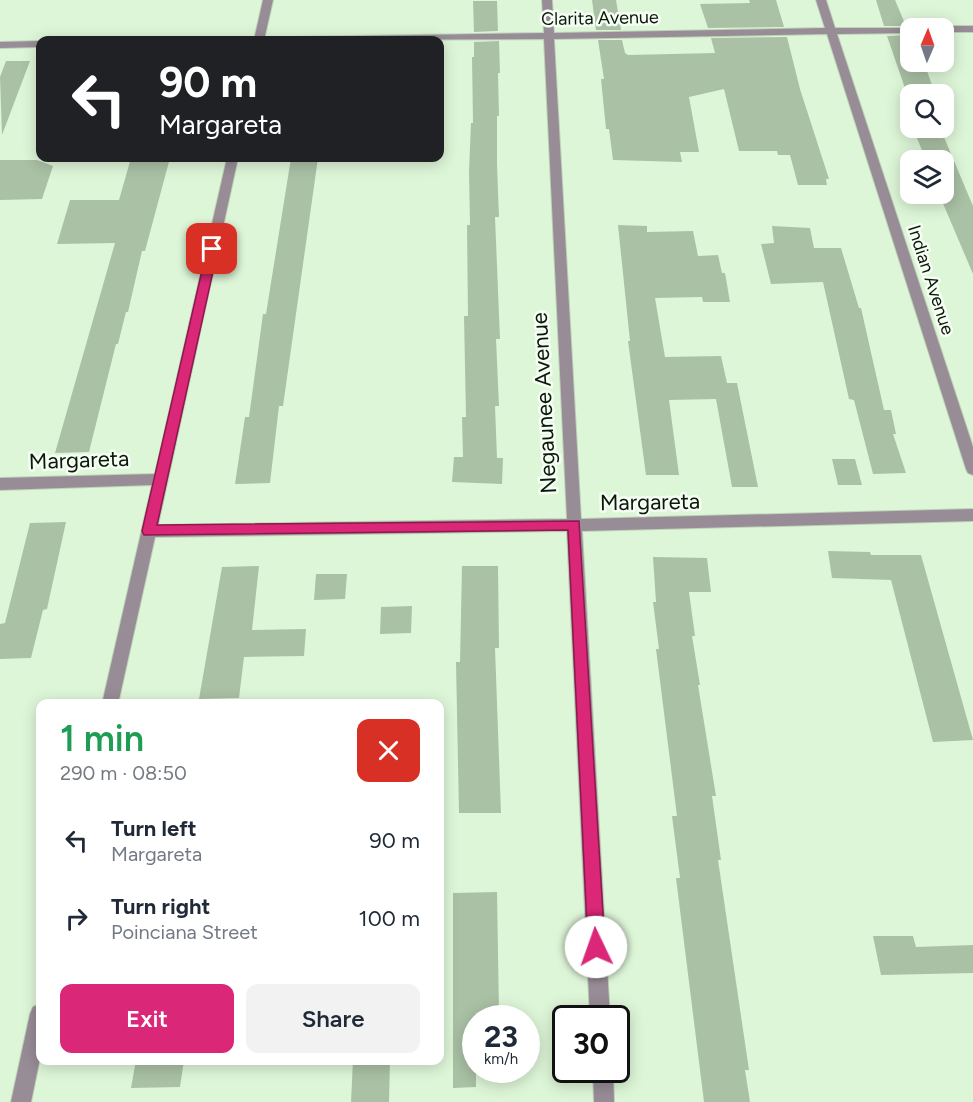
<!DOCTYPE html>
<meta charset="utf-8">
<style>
:root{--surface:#fff;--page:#f2f2f3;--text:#1f2937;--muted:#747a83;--accent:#db2777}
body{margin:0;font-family:Figtree,sans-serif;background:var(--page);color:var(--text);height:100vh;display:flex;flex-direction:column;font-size:22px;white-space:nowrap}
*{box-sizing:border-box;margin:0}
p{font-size:20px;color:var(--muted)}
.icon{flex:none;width:33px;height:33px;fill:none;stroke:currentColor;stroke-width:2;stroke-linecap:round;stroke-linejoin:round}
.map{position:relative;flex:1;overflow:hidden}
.drawer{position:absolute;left:36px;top:699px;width:408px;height:366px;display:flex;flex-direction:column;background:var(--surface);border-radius:12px;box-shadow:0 3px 15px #0003}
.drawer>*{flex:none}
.hud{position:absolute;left:36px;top:36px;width:408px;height:126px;border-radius:12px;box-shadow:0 3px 15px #0003;background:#202124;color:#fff;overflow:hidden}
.needle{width:39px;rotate:2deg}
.fabs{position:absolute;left:900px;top:18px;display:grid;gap:12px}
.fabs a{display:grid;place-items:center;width:54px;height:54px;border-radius:12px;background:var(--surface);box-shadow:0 3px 15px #0003;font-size:30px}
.speed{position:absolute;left:462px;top:1005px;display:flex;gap:12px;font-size:30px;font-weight:700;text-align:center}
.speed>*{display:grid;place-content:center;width:78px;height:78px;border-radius:50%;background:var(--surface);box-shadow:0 3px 15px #0003;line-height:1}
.speed small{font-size:15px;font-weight:400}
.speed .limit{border:3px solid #111;border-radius:9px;background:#fff;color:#111}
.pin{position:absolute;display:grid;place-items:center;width:51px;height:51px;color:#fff;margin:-26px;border-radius:12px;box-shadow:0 3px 9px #0006}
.me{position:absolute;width:66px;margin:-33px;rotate:357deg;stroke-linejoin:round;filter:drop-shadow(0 0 4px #0008)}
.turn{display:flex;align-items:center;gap:21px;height:126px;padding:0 24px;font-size:27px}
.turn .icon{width:78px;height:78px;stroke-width:2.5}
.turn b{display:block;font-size:42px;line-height:51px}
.round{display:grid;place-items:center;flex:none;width:63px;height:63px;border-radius:12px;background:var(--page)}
.head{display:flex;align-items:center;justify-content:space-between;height:102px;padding:0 24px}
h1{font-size:36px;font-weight:600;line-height:45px;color:#1e9e55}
.cta{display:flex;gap:12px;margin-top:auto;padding:12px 24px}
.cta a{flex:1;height:69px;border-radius:12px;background:var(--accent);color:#fff;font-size:24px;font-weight:600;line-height:69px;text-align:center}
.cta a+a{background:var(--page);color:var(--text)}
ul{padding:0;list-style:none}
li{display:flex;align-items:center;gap:18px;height:78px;padding:0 24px}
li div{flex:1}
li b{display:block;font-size:22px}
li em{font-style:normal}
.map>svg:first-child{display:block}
.building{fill:#aac1a5}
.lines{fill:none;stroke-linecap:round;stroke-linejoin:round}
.minor-casing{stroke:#bdd2b7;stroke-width:2}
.minor{fill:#988c97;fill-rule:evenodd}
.route{fill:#db2777;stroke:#8e194d;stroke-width:1.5}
.labels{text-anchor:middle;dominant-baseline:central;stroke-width:5;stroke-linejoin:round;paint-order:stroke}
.far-street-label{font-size:18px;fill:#0e170c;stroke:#f4fef2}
.street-label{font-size:22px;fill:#0e170c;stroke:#f4fef2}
</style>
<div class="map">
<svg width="973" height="1102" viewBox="0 0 973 1102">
<rect width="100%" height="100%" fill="#def6d8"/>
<!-- building -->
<g class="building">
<path d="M592,0H616L621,30H596Z"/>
<path d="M749,0H776L784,27L708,28L700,4L750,3Z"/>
<path d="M876,0H895L906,26H884Z"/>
<path d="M473,1H497L498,31L474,32Z"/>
<path d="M910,35V62H924L935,94H907L887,36Z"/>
<path d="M787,37L800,89L829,179H826L827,185H798L790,155H778L777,151H739L724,89L689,97L699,152H680L682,162L613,160L609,129H606L601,79H604L598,40H622L625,53L628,55L715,53L711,38Z"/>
<path d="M499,41L500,73H498L499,116H497V164L499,217H495L500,339H496L499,406H495L497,458H503L502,484L452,482L454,457H463L462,417H466L464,316H468L467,225H470L469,172L471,123H473L472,57H474V42Z"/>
<path d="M6,61H30L2,135L0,77Z"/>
<path d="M941,130L973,206V274L939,194H944V160H926L914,131Z"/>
<path d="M131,158H170L145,251H142L128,312H126L118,344H116L89,452L55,453L115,243L57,244L70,200H119Z"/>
<path d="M291,158H318L283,406H279L270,483L235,484L245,417H249L263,314H266Z"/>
<path d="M0,160H37L53,166L42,199L0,200Z"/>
<path d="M618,225L647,226V232L693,231L698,256L718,255L722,273H725L730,302H703L702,297L655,298L665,357L721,356L727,383H737L758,487H732L716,399L669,400L679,475H646L628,341H630Z"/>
<path d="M772,226L810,228L814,248H841L859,308H861L884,410H891L896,434H893L906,473L873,474L854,400L849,399L823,282L771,284L761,244L774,243Z"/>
<path d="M832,459H855L862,485H838Z"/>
<path d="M66,522L47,609L43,610L31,658L0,659V624L5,623L30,523Z"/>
<path d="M828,551L870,552L871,555H921L973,740L933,742L891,580L832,578Z"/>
<path d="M653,557L707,558L711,592H689L695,636H692L700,685H698L716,796H712L721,860H718L749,1070H745L750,1102H704L676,878H680L672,816H677L656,649H659L653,602H656Z"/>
<path d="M259,566L252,630L306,629L304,656L244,657L239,698L199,699L222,567Z"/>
<path d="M462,566H498L499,648H495L501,813H459L456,662H460Z"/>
<path d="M316,574H347L345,599L314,600Z"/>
<path d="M412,606L411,633L380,634L381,607Z"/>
<path d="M497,892L499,1012L476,1013V1087L453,1088V893Z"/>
<path d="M873,936H913L916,947L973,945V973L881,975Z"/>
<path d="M136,1060H184L180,1087L131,1088Z"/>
<path d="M353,1060H390L389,1102H351Z"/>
</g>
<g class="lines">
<defs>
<g id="minor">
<path d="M263,0H273L264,40H254Z"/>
<path d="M542,0H552L554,33L825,28L816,0H826L835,28H914H910V33L837,34L973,447V475L968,473L966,469L827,34L554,39L581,519L973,509V521L582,531L610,1018H590L567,531L155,537L118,704H102L152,485L0,490V478L155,474L227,158H238L158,525L567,519L544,39L286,40L291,37L544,33Z"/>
<path d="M944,26H973V32H944V28H939Z"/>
<path d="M40,41V47L0,48V42Z"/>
<path d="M40,1004V1058L31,1102H11L30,1014L33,1007Z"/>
<path d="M593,1070H613L614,1102H594Z"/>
</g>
</defs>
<!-- minor casing -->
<use href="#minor" class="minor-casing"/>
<!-- minor -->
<use href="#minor" class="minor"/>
</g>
<!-- route -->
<path class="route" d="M212,246L218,249L157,525L579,521L605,947L602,953L596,956L590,953L588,947L568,530L144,535L142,531L207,249Z"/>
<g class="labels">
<!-- far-street labels -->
<g class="far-street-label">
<text transform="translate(600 18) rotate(-1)">Clarita Avenue</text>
<text transform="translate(931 280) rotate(72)">Indian Avenue</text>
</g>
<!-- street labels -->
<g class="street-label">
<text transform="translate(544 403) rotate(-93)">Negaunee Avenue</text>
<text transform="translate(79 460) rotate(-2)">Margareta</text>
<text transform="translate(650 502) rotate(-1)">Margareta</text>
</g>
</g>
</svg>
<div class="fabs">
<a><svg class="needle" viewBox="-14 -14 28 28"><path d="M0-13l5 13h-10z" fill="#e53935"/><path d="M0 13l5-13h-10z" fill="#747a83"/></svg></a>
<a><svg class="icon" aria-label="search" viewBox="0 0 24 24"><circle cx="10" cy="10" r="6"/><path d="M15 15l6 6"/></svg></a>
<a><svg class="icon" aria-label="layers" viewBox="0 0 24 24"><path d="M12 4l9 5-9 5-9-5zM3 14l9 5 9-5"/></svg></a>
</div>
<div class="speed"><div>23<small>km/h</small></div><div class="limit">30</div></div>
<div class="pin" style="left:212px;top:249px;background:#d93025"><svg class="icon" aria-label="arrive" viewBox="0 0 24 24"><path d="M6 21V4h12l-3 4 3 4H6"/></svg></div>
<svg class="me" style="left:596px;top:947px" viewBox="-20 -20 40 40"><circle r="19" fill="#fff"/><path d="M0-13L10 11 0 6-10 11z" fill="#db2777"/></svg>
<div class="hud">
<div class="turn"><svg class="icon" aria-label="left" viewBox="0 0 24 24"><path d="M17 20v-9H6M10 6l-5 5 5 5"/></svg><div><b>90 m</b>Margareta</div></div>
</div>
<section class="drawer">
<div class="head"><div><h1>1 min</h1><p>290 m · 08:50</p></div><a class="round" style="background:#d93025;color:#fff"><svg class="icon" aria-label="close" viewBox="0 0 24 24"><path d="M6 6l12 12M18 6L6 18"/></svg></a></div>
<ul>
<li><svg class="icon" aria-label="left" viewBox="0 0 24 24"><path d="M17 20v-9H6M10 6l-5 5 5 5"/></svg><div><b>Turn left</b><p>Margareta</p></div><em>90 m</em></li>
<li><svg class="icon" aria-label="right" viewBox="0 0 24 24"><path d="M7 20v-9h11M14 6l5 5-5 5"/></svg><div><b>Turn right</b><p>Poinciana Street</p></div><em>100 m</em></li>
</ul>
<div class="cta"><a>Exit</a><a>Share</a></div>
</section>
</div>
